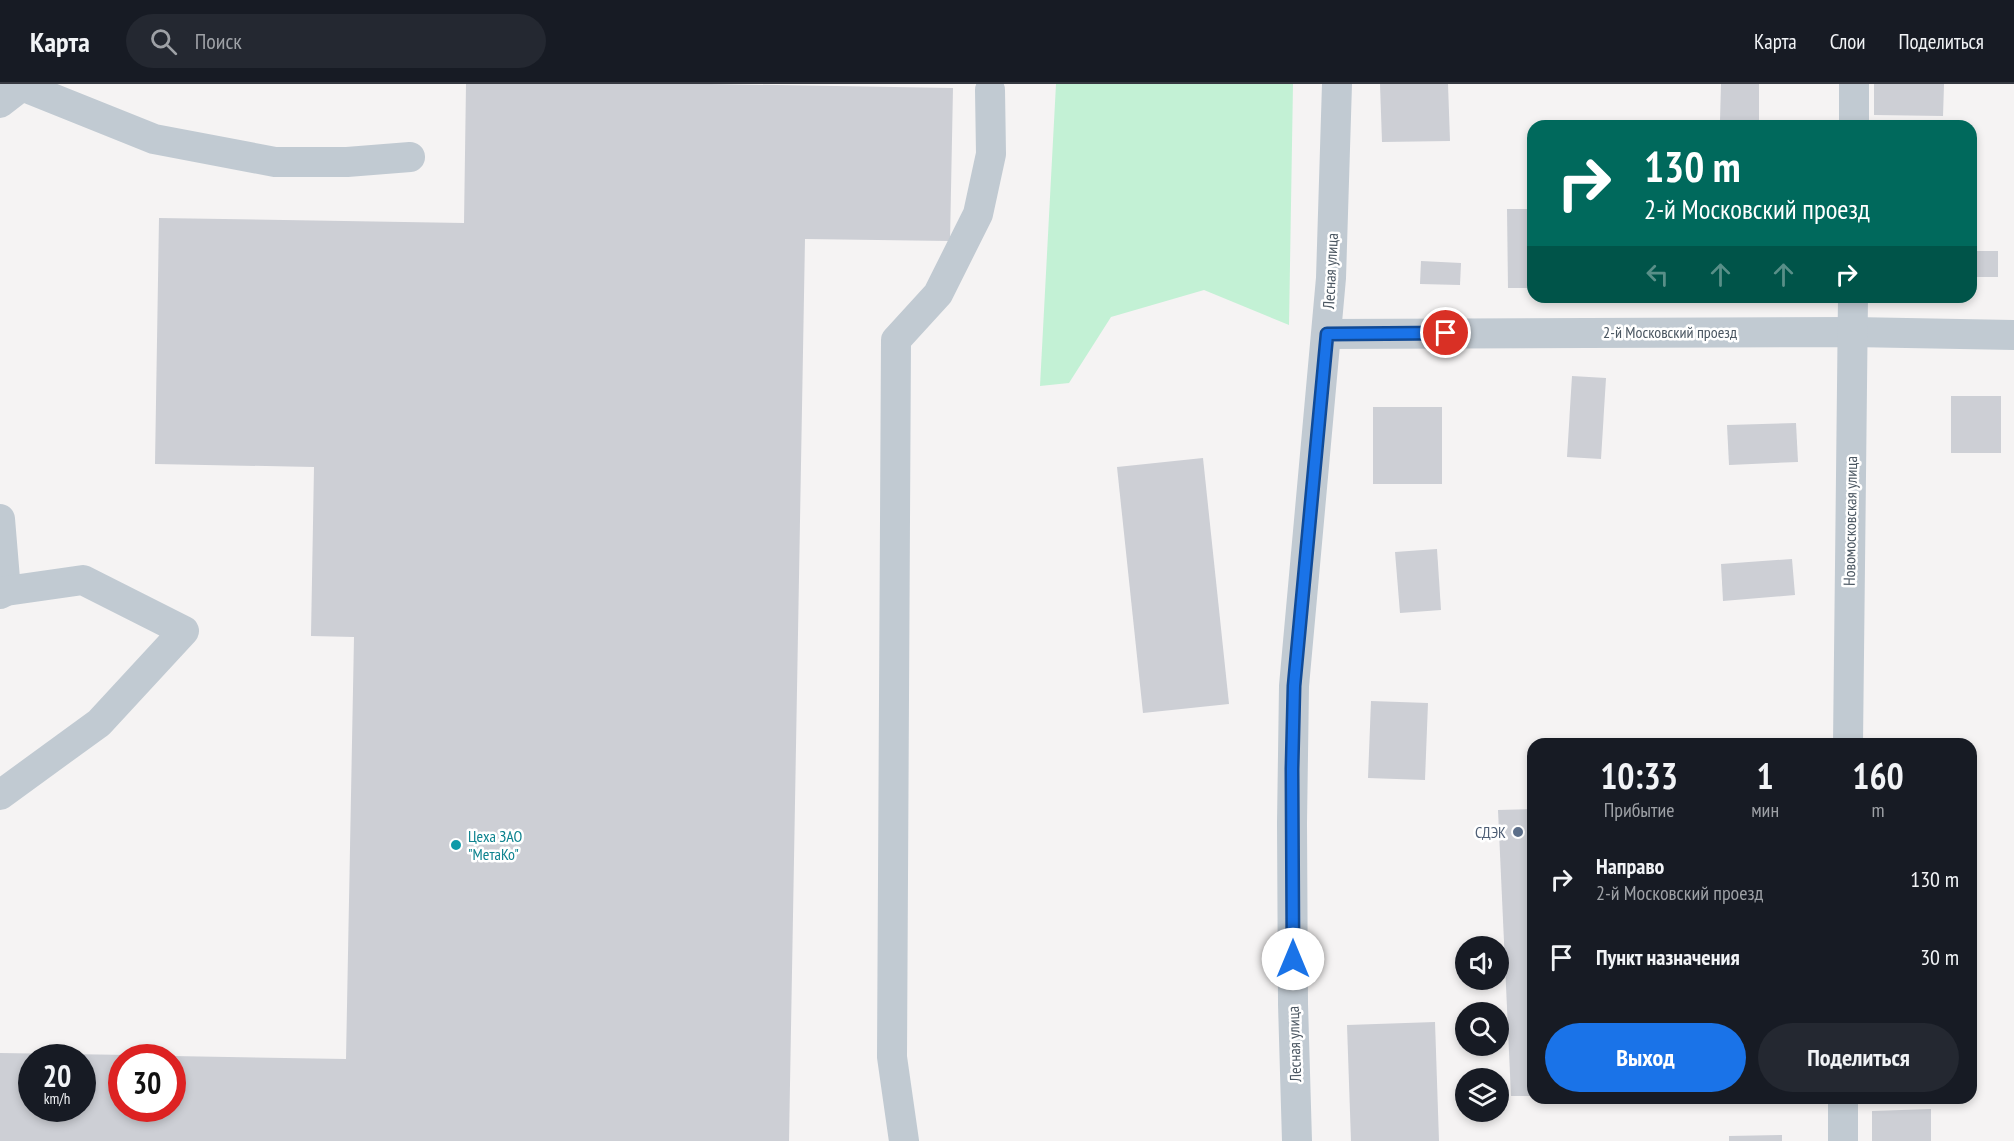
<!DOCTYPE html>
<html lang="ru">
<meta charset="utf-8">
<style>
:root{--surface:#171b24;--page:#242831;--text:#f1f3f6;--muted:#9ea1a6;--line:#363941;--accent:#1a73e8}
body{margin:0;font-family:"PT Sans Narrow",sans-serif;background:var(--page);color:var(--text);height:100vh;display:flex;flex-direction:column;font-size:22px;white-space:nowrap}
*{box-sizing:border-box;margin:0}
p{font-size:20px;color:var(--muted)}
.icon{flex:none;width:33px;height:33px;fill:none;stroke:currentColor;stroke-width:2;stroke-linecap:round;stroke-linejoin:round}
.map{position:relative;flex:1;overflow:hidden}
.details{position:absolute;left:1527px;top:654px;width:450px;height:366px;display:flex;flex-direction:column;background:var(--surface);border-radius:18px;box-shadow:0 3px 9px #0003}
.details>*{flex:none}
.guide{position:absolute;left:1527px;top:36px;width:450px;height:183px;border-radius:18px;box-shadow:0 3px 9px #0003;background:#00695c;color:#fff;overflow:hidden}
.tools{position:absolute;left:1455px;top:852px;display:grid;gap:12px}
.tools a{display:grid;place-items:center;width:54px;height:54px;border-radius:50%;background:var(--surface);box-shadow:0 3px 9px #0003;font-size:30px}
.speed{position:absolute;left:18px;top:960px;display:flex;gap:12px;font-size:30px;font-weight:700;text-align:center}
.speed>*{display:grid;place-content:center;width:78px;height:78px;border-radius:50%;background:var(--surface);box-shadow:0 3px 9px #0003;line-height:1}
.speed small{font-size:15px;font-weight:400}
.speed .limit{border:9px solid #d22;background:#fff;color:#111}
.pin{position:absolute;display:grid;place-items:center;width:51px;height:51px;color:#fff;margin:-26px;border:3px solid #fff;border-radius:50%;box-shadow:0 2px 6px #0007}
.me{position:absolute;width:66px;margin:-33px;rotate:0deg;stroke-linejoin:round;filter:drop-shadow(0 0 4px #0008)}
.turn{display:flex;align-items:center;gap:21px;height:126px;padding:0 18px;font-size:27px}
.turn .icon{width:78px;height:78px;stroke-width:2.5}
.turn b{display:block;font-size:42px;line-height:51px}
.lanes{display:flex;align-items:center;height:57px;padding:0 18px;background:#0003;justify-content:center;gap:30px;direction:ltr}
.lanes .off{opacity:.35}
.eta{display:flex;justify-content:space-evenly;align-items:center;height:102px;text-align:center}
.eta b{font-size:36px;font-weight:800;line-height:42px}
.button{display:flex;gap:12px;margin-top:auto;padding:12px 18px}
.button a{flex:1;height:69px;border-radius:36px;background:var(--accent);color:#fff;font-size:24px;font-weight:800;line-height:69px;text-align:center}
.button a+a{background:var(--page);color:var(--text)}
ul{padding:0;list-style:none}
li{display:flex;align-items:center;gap:18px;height:78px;padding:0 18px}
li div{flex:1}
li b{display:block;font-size:22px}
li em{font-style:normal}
header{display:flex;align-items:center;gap:36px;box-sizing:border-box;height:84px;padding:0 30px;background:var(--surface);border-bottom:2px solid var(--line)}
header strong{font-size:28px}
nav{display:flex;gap:33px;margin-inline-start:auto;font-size:21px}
.search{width:420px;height:54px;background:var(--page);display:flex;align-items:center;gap:15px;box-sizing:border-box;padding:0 21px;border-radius:33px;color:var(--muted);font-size:22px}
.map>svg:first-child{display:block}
.green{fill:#c3f1d5}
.building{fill:#cdcfd5;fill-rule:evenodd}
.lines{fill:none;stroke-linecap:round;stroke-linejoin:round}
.minor{stroke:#c1cad2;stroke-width:30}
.route-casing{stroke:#114b97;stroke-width:15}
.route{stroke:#1a73e8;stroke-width:10}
.service-dot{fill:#5c6f8a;stroke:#fff;stroke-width:2}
.culture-dot{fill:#0f9aa8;stroke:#fff;stroke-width:2}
.labels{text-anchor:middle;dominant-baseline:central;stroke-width:5;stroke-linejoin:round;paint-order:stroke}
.street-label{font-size:16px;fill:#4a5661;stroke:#fff}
.service-label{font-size:16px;fill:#4e5e75;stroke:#fff;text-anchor:end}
.culture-label{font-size:16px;fill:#0d838f;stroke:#fff;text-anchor:start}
</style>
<header>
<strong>Карта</strong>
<div class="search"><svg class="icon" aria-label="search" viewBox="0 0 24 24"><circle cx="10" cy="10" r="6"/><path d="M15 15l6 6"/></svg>Поиск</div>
<nav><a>Карта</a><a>Слои</a><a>Поделиться</a></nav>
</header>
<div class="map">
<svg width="2014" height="1057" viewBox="0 0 2014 1057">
<rect width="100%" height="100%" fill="#f5f3f3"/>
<!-- green -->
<path class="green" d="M1056,0H1293L1289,241L1204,206L1111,233L1069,299L1040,302Z"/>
<!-- building -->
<g class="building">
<path d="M466,0H711L953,4L950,157L805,155L789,1057H0V969L131,971V974H122V1024H172V972L346,975L354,553L311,552L314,383L155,380L159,134L464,139ZM32,974H82V1024H32Z"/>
<path d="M1380,0H1448L1450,57L1382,58Z"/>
<path d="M1721,0H1759V37H1720Z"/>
<path d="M1874,0H1944L1943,32L1874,31Z"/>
<path d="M1507,125H1533V204H1508Z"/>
<rect x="1971" y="167" width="27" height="26"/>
<path d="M1421,177L1461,179L1460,201L1420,200Z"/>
<path d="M1572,292L1606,294L1601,375L1567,373Z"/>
<rect x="1951" y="312" width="50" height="57"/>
<rect x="1373" y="323" width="69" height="77"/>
<path d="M1796,339L1798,378L1729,381L1727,341Z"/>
<path d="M1203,374L1229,620L1143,629L1117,383Z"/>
<path d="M1437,465L1441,526L1400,529L1395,468Z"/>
<path d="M1792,475L1795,511L1723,517L1721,480Z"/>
<path d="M1371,617L1428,619L1425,696L1368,694Z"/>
<path d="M1533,725V1012H1511L1498,726Z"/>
<path d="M1435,938L1439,1057H1351L1347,941Z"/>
<path d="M1931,1025V1057H1872V1027Z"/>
<path d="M1782,1051V1057H1729V1052Z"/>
</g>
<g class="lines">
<!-- minor -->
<g class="minor">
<path d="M0,19L22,2L154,55L275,78H347L410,73"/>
<path d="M1854,42V0"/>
<path d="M1327,250L1853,248L2014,251"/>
<path d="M0,435L6,507"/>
<path d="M0,510L6,507L83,496L184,547L99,639L0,711"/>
<path d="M1848,660L1853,213"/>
<path d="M904,1057L892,973L896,256L938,210L978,130L991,70L990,6"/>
<path d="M1297,1057L1293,920L1292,739L1294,602L1331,194L1337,0"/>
<path d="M1843,1057V1014"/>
</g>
</g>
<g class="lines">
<defs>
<path id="route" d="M1293,875L1292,685L1294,602L1327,250L1446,249"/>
</defs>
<!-- route casing -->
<use href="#route" class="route-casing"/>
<!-- route -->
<use href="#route" class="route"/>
</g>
<!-- markers -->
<circle class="service-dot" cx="1518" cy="748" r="6"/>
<circle class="culture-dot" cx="456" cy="761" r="6"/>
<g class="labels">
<!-- street labels -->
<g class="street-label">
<text transform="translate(1330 187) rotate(-87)">Лесная улица</text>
<text x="1670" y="248">2-й Московский проезд</text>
<text transform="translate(1850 437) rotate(-89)">Новомосковская улица</text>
<text transform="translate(1294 960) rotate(-92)">Лесная улица</text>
</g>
<!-- service labels -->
<g class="service-label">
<text x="1506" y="748">СДЭК</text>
</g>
<!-- culture labels -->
<g class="culture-label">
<text x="468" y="752">Цеха ЗАО<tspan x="468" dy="18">"МетаКо"</tspan></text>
</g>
</g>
</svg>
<div class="tools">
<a><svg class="icon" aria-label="sound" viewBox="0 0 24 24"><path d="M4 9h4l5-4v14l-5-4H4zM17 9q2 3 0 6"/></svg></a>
<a><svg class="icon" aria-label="search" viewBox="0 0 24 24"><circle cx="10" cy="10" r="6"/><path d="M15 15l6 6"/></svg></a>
<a><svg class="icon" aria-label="layers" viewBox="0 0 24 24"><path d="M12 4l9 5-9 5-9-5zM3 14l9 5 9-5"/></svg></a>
</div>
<div class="speed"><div>20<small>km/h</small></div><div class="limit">30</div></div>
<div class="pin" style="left:1446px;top:249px;background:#d93025"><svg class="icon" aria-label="arrive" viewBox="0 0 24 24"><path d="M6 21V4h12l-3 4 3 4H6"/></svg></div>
<svg class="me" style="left:1293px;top:875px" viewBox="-20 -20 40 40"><circle r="19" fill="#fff"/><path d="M0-13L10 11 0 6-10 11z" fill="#1a73e8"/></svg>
<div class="guide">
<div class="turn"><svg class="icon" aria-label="right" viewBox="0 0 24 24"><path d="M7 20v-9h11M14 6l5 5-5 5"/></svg><div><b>130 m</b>2-й Московский проезд</div></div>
<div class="lanes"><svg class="icon off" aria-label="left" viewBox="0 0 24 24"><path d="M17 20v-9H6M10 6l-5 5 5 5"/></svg><svg class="icon off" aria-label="ahead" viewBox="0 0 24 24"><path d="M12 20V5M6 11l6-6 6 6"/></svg><svg class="icon off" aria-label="ahead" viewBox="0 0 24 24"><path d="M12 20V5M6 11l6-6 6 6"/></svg><svg class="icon" aria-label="right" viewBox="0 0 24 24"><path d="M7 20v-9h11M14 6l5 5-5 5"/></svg></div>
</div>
<section class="details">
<div class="eta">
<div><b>10:33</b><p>Прибытие</p></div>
<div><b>1</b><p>мин</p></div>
<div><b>160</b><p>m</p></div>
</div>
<ul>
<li><svg class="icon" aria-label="right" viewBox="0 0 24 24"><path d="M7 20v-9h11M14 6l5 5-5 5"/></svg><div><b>Направо</b><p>2-й Московский проезд</p></div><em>130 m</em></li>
<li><svg class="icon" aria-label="arrive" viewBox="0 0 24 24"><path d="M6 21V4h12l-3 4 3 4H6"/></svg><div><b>Пункт назначения</b></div><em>30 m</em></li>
</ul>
<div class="button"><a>Выход</a><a>Поделиться</a></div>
</section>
</div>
